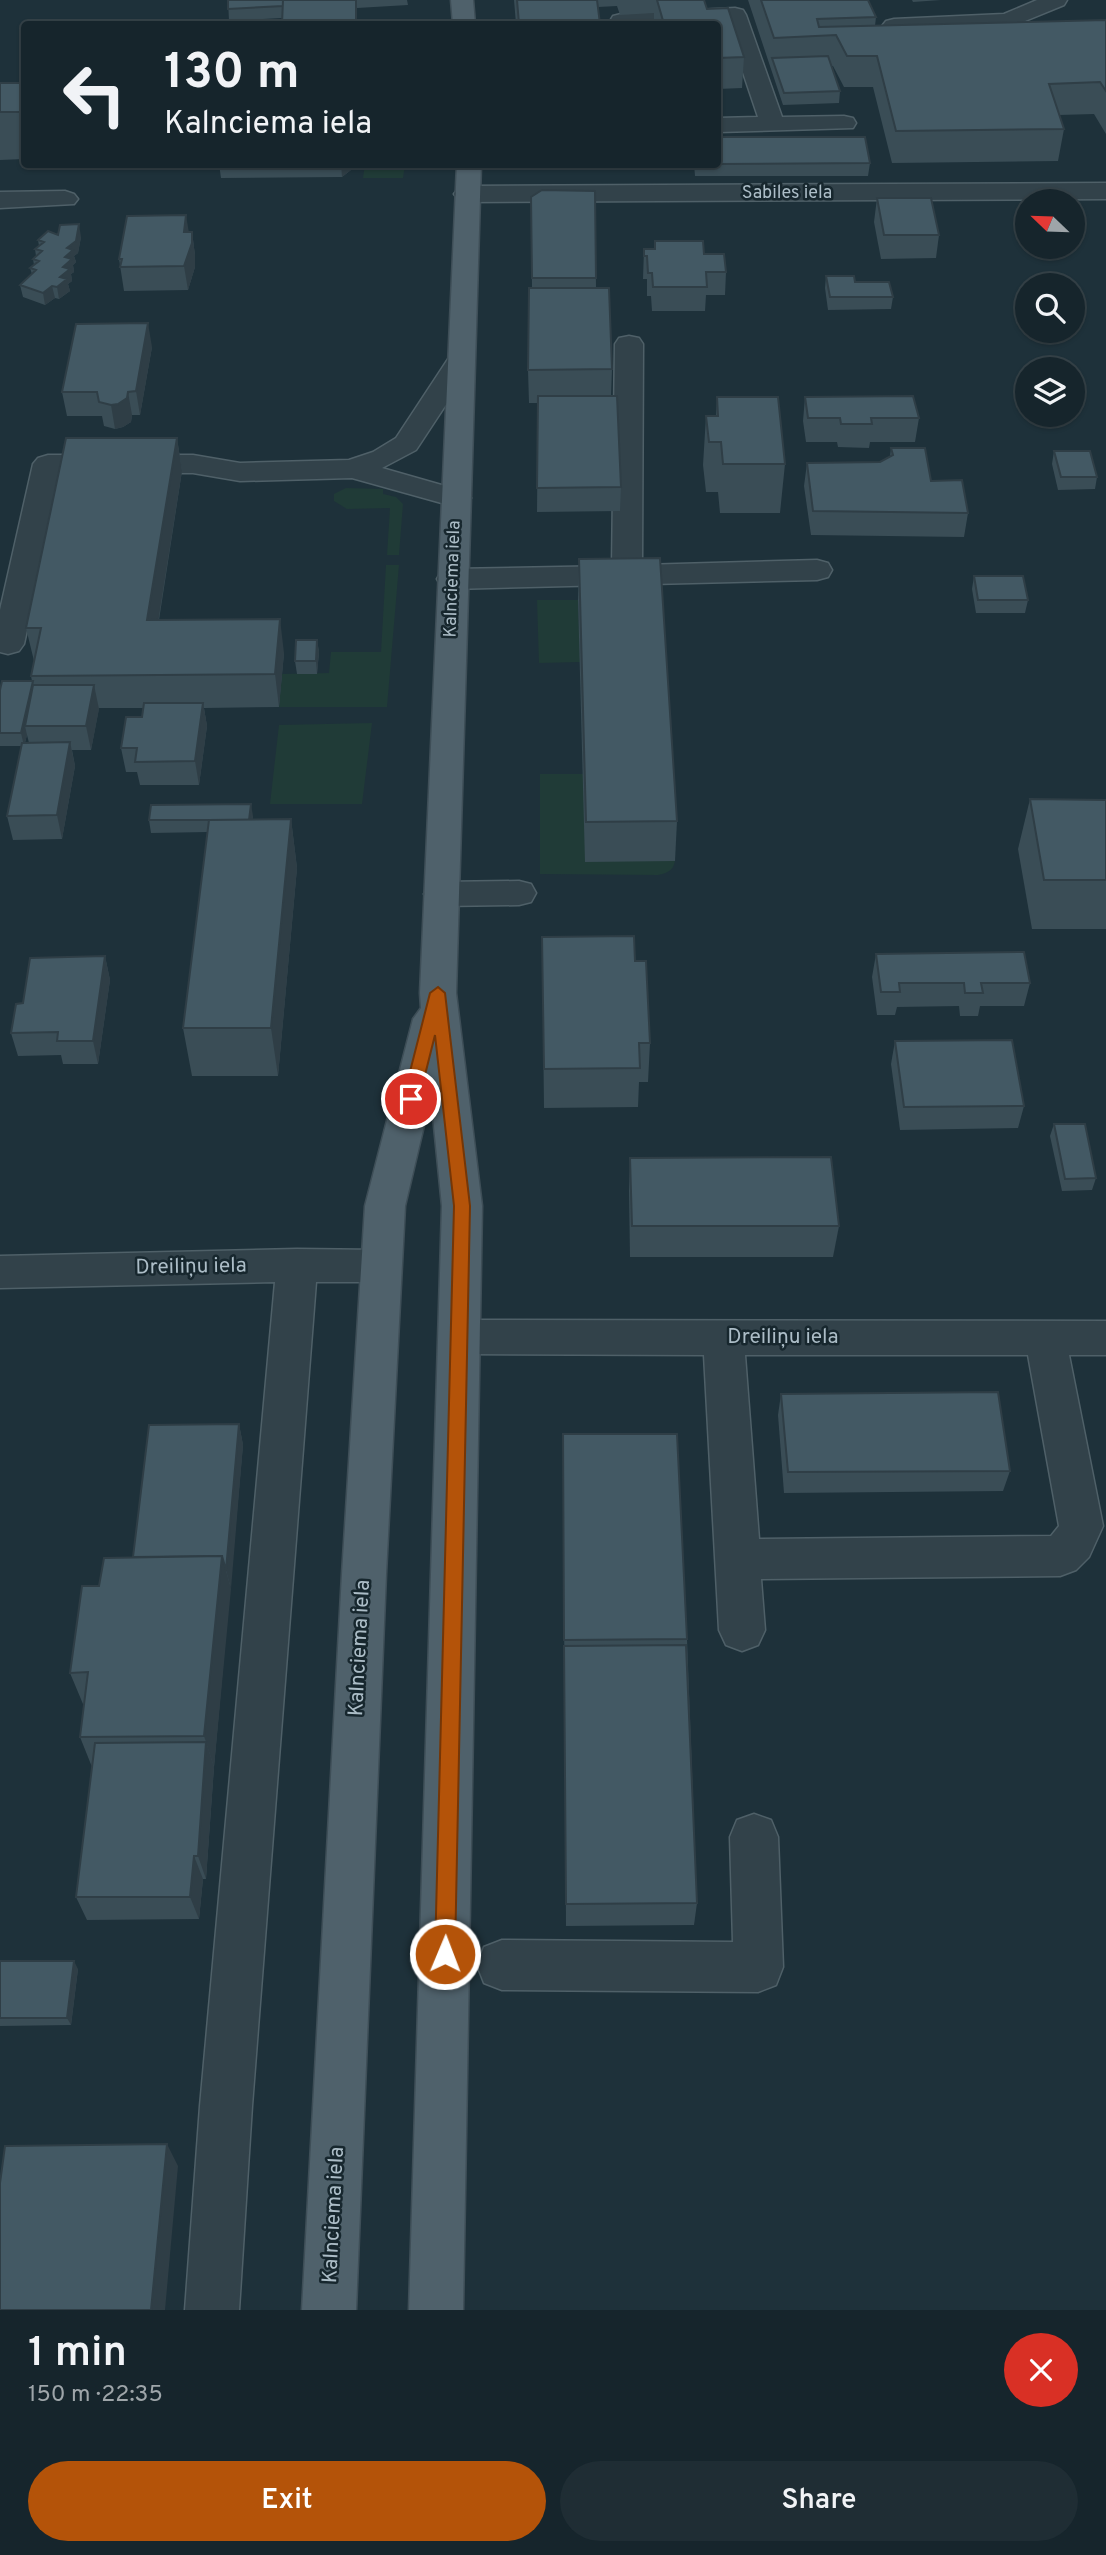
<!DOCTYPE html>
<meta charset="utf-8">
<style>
:root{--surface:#16252c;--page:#1f2d34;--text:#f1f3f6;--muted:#9ea5a9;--line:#354248;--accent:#b45309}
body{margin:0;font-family:Overpass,sans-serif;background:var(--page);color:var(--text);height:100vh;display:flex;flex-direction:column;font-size:26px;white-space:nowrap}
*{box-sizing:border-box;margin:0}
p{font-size:23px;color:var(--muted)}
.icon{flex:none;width:38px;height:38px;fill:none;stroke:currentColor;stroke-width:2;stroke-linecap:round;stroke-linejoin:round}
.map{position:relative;height:2310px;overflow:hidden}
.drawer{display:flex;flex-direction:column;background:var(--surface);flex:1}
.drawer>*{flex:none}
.top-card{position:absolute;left:21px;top:21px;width:700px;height:147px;border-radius:7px;box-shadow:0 2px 5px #0004,0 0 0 2px var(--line);background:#16252c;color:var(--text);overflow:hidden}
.needle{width:46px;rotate:293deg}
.controls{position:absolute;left:1015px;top:189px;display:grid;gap:14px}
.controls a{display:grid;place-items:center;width:70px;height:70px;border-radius:50%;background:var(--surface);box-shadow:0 2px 5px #0004,0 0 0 2px var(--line);font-size:35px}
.pin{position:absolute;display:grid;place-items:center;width:60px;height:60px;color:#fff;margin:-30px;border:4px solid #fff;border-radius:50%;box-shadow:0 2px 7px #0007}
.me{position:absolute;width:77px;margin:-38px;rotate:1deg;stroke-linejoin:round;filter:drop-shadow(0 0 5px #0008)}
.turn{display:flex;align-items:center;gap:24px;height:147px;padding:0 28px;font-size:32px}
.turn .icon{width:91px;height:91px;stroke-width:2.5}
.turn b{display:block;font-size:49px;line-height:60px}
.round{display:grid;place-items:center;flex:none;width:74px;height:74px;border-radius:37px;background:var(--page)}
.summary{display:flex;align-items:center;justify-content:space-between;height:119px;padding:0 28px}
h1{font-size:42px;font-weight:600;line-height:52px}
.button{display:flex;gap:14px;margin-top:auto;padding:14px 28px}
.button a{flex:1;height:80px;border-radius:42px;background:var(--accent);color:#fff;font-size:28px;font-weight:600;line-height:80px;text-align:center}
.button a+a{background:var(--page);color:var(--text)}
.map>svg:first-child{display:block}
.green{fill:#203b37}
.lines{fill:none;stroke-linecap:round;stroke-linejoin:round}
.minor-casing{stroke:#4f6068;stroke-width:3}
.major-casing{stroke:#3e4e57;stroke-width:3}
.minor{fill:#32424a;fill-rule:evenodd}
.major{fill:#4f616b;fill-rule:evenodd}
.wall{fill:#3a4d56;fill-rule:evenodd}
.shaded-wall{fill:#2f3e46}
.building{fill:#435964;stroke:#2f3e46;stroke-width:2}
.route{fill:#b45309;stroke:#753606;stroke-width:2}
.labels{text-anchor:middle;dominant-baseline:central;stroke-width:5;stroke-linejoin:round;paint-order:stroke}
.far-street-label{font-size:18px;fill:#acbdc7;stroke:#17272e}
.street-label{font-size:21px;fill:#acbdc7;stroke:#17272e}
</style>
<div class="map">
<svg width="1106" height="2310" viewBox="0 0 1106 2310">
<rect width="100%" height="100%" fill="#1e313a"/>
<!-- green -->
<g class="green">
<path d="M365,164L405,165L403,178H363Z"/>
<path d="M346,488L383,489V494L396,497L403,504L399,555H387L390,508L347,509L334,501V494Z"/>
<path d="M386,565H399L387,707H279L282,674L329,673L331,652H381Z"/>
<path d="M537,600H578L580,662L539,663Z"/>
<path d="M372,723L362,804H270L279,725Z"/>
<path d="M540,774H583L675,861C673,871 667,873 658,875L540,874Z"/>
</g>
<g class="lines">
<defs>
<g id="minor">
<path d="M1037,0H1067L1064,5L1008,28L894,33L886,31L882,26L886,21L894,19L1004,14Z"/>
<path d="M735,8L743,10L746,15L782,117L844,116L853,118L856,123L853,128L718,132V118L758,117L726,22L611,24L610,21L613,16L621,14Z"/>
<path d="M1106,183V199L467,202L458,199L454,194L458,189L467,186Z"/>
<path d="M65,191L74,194L78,199L74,204L0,208V192Z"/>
<path d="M629,336L639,338L643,344L642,565L817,560L828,563L832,570L828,577L817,580L452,589L441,586L437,579L441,572L452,569L612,566L615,344L619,338Z"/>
<path d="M460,354L470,356L474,362L420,444L416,450L382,468L466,492L471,498L466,504L456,507L352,478L240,481L193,473H61L24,644L19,651L8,654L0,652V610L33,464L38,458L48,455H193L240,463L349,460L373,452L396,438L450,356Z"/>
<path d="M519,881L531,884L536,893L531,902L519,905L441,906L429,903L424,894L429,885L441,882Z"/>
<path d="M297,1249L381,1250L395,1254L401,1266L395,1278L381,1282H316L252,2106L239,2310H185L200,2106L275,1282L0,1288V1256Z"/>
<path d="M461,1320L1106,1321V1355H1069L1103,1526L1089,1557L1076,1570L1060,1576L761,1579L765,1630L758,1645L742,1651L726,1645L719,1630L704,1355L461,1354L447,1349L441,1337L447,1325ZM745,1355H1028L1059,1526L1051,1536L759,1539Z"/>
<path d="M754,1814L771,1820L778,1837L783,1967L776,1985L758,1992L502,1990L484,1983L477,1965L484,1947L502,1940L733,1942L730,1837L737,1820Z"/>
</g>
<g id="major">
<path d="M451,0H473L475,24H453Z"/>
<path d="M457,164H481L456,993L482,1206L463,2310H409L442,1206L431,1096L405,1206L386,1574L356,2310H302L342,1574L365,1206L413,1019L421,1008L420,993Z"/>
</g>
</defs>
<!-- minor casing -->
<use href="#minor" class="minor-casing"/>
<!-- major casing -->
<use href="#major" class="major-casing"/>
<!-- minor -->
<use href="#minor" class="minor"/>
<!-- major -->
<use href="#major" class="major"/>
</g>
<!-- wall -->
<g class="wall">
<path d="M228,0H407L408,5L357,8V24H282V18L229,21Z"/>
<path d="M514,0H704L707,9L744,57L742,88L718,89V24H654V13L620,15L617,6L598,7L600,24H516Z"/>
<path d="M748,0H868L876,17L875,26L1106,20V134L1094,114L1059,115L1064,129L1058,161L892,163L873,87H844L833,66H831L840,91L839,103L783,105Z"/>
<path d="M912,0H941L913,2Z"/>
<path d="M0,83H24V159L0,160Z"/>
<path d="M718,137L870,163L868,176H695L694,164H718Z"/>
<path d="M219,164H351V170L342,177L221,178Z"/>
<path d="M535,164H657L535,166Z"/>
<path d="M595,191L596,288L612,369L611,396L621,487L620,511L537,512L538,403H529L528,370L532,288L531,197Z"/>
<path d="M877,198L939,235L936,258L881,259L874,222Z"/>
<path d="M189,232H192L195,255V267L188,290L124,291L119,259Z"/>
<path d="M58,235L81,237L78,253L74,256L76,262L73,265L74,272L71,274L72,281L68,284L70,291L59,299L55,298L45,305L23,297L20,285L32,274L30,268L34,265L33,259L36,256L35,249L39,246L38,240Z"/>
<path d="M644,249L704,254L726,272L725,295H706L705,311H652L651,296H647V279H643Z"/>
<path d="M826,276L855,282L893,297L891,309L828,310L825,288Z"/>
<path d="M152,347L140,415H132L131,422L123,427L115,429L104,426L102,416H67L62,392Z"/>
<path d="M717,397L785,464L780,513H720L718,492H706L703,465L706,416H716Z"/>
<path d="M805,397L919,418L915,442H870L869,448L838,447L837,442H806L803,421Z"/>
<path d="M177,438L182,471L159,620L284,653L279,707L204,708L207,726L199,785H140L137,772H126L121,748L142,717L143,708H99L91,750H72L75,766L62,839L13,840L7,816L21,746H0V690L32,681L31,676L34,661L26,628ZM27,735L29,743H25Z"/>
<path d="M891,448L968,513L964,537L811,535L804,486L807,463L880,462L890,456Z"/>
<path d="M1054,451L1097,477L1095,489L1058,490L1052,464Z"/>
<path d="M579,559L677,821L675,861L585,862L578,600Z"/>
<path d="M974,576L1028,600L1025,613H976L972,589Z"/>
<path d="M317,640L319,652L317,674H297L295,661Z"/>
<path d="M1030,799L1106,800V929H1032L1018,849Z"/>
<path d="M253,816L252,820L291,819L297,868L278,1076H192L183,1028L208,832L151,833L149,820Z"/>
<path d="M542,937L635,961L650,1043L648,1082H639L638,1107L544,1108Z"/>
<path d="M876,954L1030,983L1024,1006H980L978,1016H960L959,1006L897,1007L895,1015H877L872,977Z"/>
<path d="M105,956L110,980L98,1064H63L61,1055L18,1056L11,1033L23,1003Z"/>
<path d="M895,1041L1024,1106L1018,1128L900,1130L891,1064Z"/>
<path d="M1054,1124L1096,1178L1092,1190L1062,1191L1050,1136Z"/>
<path d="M630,1158L839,1226L833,1257H630L629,1190Z"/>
<path d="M781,1394L1010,1471L1003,1491L784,1493L778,1415Z"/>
<path d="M239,1424L243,1445L214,1767L206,1879H203L199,1919L87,1920L76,1897L92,1767L80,1737L84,1704H83L70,1673L99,1586L133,1557Z"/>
<path d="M563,1434L687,1639L697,1903L694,1925L566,1926Z"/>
<path d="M0,1961L78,1969L71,2025L0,2026Z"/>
</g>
<!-- shaded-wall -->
<g class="shaded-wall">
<path d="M341,164H351V170L342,177Z"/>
<path d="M186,215L190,239L184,232Z"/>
<path d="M79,224L81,237L78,253L74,256L76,262L73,265L74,272L71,274L72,281L68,284L70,291L59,299L57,287L63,267L67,248Z"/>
<path d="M192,232L195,255V267L188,290L184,266Z"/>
<path d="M52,286L55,298L45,305L43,293Z"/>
<path d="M148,323L152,347L140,415L136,391Z"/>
<path d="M128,392L132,415L131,422L123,427L115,429L111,405Z"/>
<path d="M177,438L182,471L153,654L147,620Z"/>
<path d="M280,619L284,653L279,707L275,674Z"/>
<path d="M317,640L319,652L317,674L316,661Z"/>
<path d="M33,683L36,695L25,726L27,735L24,746L21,733Z"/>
<path d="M94,685L99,709L91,750L86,726Z"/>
<path d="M203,703L207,726L199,785L195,761Z"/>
<path d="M70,742L75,766L62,839L57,815Z"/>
<path d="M251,804L253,816L251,832L249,820Z"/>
<path d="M291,819L297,868L278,1076L271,1028Z"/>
<path d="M105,956L110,980L98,1064L93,1041Z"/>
<path d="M239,1424L243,1445L231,1589L226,1570Z"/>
<path d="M222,1556L231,1589L214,1767L204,1736Z"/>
<path d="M206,1742L214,1767L206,1879L198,1856Z"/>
<path d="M194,1856L203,1879L199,1919L190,1897Z"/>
<path d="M74,1961L78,1969L71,2025L67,2018Z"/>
<path d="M167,2144L178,2166L165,2310H151Z"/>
</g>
<!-- building -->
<g class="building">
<path d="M228,0H283V6L228,9Z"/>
<path d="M283,0H356V24H282Z"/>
<path d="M517,0H597L600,24H519Z"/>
<path d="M657,0H704L707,9L728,8L744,57L718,58V24H664Z"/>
<path d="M761,0H868L876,17L817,19L819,27L1106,20V91L1100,82L1049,84L1064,129L896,131L877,56H847L836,35L774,38Z"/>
<path d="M828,56L840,91L784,93L772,58Z"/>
<rect x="0" y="83" width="24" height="29"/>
<path d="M718,137H865L870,163L718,164Z"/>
<path d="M542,190L595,191L596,278H532L531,197Z"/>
<path d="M877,198H931L939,235H884Z"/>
<path d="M186,215L184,232H192V243L184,266L120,267L122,259H119L127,216Z"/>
<path d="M79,224L76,241L67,248L73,250L65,257L72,259L63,267L70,269L60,277L67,279L57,287L52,286L43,293L20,285L36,270L30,268L39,261L33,259L42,251L35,249L44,242L38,240L48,231L58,235L60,225Z"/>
<path d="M655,241H703L704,254H724L726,272H706L707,287H653L652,273H648L647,256H644V249H655Z"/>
<path d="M826,276H854L855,282H889L893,297H830Z"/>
<path d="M529,288H609L612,369L528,370Z"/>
<path d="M148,323L136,391L128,392L127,398L118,404L111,405L99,402L97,392H62L76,324Z"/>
<path d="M538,396H617L621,487L537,488Z"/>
<path d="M913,396L919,418H871L872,424H841L840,418H808L805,397Z"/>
<path d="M717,397H778L785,464H723L721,442H709L706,416H718Z"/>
<path d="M66,438H177L147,620L280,619L275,674L31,676L41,628H26Z"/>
<path d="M891,448H925L931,481L962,480L968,513L813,511L807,463L880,462L893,455Z"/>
<path d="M1054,451H1090L1097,477H1061Z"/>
<path d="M660,558L677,821L586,822L579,559Z"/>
<path d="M974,576H1023L1028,600H978Z"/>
<path d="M296,640H317L316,661H295Z"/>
<path d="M2,681H33L21,733H0V690Z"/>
<path d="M33,685H94L86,726H25Z"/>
<path d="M144,703H203L195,761L135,762L137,748H121L126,717H142Z"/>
<path d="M70,742L57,815L7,816L22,743Z"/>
<path d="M1030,799L1106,800V880H1044Z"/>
<path d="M251,804L249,820H149L151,805Z"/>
<path d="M291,819L271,1028H183L209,820Z"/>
<path d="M634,936L635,961H646L650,1043H639L640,1068L544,1069L542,937Z"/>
<path d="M1024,952L1030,983H981L983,993H965L964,983H899L900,992H881L876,954Z"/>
<path d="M105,956L93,1041H57L58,1032L11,1033L16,1004L23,1003L30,958Z"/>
<path d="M1012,1040L1024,1106L904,1107L895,1041Z"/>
<path d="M1054,1124H1085L1096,1178L1065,1179Z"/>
<path d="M831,1157L839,1226H632L630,1158Z"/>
<path d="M998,1392L1010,1471L788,1472L781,1394Z"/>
<path d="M239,1424L226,1570L222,1556L133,1557L149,1425Z"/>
<path d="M563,1434H677L687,1639L564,1640Z"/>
<path d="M222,1556L204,1736L80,1737L88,1672L70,1673L82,1586H99L104,1558Z"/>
<path d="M686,1645L697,1903L566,1904L564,1646Z"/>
<path d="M206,1742L198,1856H194L190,1897H76L95,1743Z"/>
<path d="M0,1961H74L67,2018H0Z"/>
<path d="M167,2144L151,2310H0V2183L5,2146Z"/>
</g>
<!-- route -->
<path class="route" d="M438,987L445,993L470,1206L455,1954L452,1961L445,1964L438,1961L435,1954L454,1206L435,1035L419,1099L411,1105L403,1099L430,993Z"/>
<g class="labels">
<!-- far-street labels -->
<g class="far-street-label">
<text x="787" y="193">Sabiles iela</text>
<text transform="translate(453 579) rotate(-88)">Kalnciema iela</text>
</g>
<!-- street labels -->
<g class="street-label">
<text transform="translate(191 1267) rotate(-1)">Dreiliņu iela</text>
<text x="783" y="1337">Dreiliņu iela</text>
<text transform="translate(360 1648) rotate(-87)">Kalnciema iela</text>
<text transform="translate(334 2215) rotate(-87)">Kalnciema iela</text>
</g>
</g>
</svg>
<div class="controls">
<a><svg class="needle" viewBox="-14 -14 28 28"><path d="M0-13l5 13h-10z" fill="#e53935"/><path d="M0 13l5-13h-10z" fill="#9ea5a9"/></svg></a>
<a><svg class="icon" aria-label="search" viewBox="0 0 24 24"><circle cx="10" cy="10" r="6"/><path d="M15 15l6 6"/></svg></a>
<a><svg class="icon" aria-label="layers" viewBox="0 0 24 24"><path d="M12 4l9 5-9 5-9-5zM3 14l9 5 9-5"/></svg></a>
</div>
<div class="pin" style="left:411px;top:1099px;background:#d93025"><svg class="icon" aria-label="arrive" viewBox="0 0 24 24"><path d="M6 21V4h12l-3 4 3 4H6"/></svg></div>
<svg class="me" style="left:445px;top:1954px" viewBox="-20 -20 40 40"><circle r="17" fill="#b45309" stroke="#fff" stroke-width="3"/><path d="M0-11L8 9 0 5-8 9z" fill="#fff"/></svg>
<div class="top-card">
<div class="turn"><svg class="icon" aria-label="left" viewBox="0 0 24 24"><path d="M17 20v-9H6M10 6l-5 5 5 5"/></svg><div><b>130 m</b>Kalnciema iela</div></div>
</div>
</div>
<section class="drawer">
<div class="summary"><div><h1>1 min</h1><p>150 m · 22:35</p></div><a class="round" style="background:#d93025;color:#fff"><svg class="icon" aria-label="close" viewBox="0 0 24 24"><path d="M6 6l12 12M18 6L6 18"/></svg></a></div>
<div class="button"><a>Exit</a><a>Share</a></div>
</section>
